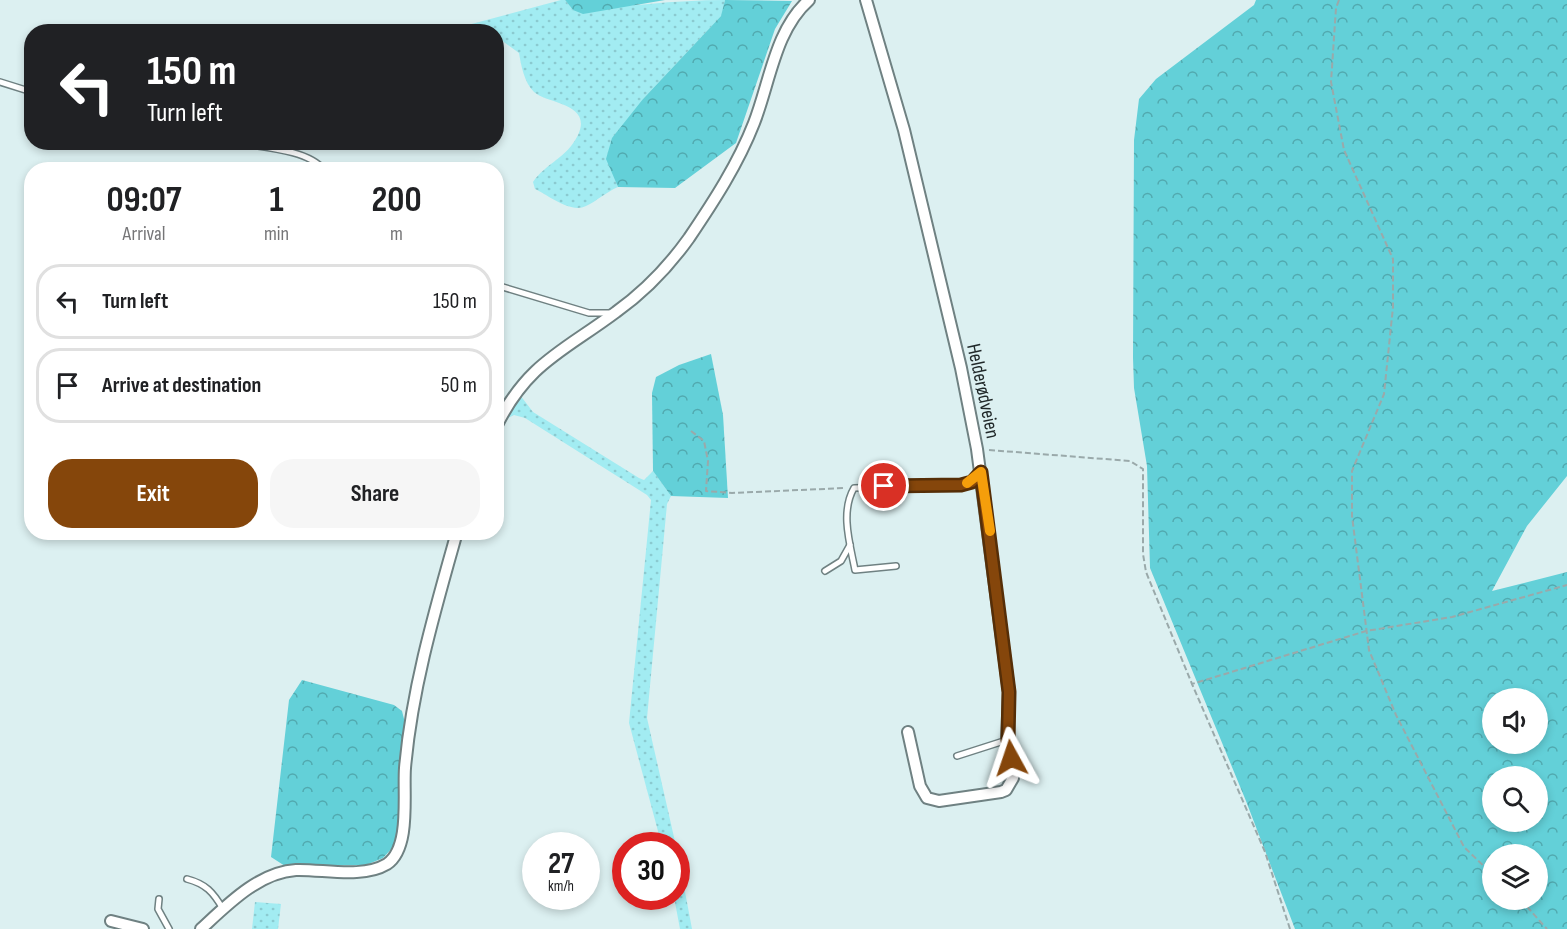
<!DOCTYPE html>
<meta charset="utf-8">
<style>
:root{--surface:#fff;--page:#f6f6f6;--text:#202124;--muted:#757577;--line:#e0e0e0;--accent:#85460b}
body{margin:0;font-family:"Sofia Sans Condensed",sans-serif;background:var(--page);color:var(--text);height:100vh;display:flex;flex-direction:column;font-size:22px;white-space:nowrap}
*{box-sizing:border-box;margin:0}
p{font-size:20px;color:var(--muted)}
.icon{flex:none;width:33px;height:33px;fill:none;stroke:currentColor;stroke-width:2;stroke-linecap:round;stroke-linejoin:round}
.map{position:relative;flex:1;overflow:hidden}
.side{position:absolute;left:24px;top:162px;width:480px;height:378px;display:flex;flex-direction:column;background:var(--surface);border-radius:24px;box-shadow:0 3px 9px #0003}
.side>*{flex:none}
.guide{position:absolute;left:24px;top:24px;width:480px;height:126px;border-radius:24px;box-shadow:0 3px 9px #0003;background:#202124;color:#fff;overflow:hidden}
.controls{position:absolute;left:1482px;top:688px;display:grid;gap:12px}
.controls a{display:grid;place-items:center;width:66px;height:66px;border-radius:50%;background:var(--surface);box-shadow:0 3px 9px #0003;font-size:30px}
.speed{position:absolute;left:522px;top:832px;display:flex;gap:12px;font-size:30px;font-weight:700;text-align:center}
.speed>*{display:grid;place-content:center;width:78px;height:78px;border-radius:50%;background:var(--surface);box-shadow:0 3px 9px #0003;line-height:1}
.speed small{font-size:15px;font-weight:400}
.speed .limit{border:9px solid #d22;background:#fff;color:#111}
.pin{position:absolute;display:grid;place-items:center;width:51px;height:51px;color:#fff;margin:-26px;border:3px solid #fff;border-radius:50%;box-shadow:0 2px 6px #0007}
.me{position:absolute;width:66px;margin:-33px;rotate:355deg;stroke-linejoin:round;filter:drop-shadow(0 0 4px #0008)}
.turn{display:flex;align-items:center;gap:21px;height:126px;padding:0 24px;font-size:27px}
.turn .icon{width:78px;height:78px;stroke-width:2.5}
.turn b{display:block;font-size:42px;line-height:51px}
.eta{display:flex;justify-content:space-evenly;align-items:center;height:102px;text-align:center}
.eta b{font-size:36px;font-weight:700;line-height:42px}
.action{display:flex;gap:12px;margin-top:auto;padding:12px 24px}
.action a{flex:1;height:69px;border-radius:24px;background:var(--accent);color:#fff;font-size:24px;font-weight:700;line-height:69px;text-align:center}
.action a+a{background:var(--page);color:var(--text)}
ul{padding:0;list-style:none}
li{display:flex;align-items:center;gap:18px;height:75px;margin:0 12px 9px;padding:0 12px;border:3px solid var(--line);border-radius:24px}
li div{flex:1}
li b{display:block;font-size:22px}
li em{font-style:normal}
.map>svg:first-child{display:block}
.grass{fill:url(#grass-dots)}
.forest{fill:url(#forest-crowns);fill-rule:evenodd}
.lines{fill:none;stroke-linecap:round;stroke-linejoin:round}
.service-casing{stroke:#6f8182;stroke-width:8}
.minor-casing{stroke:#6f8182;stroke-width:14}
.path{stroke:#9aa9aa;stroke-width:2;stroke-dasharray:6 3;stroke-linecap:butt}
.service{stroke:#fff;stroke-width:5}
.minor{stroke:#fff;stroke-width:10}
.route-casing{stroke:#562e07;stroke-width:15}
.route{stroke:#85460b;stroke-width:10}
.slow{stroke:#f59e0b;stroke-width:10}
.labels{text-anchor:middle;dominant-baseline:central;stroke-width:4.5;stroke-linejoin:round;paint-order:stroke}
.street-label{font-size:20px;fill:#21292a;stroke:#dcf0f1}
</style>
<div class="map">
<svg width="1567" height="929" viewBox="0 0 1567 929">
<defs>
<pattern id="grass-dots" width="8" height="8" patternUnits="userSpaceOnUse" patternTransform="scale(1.5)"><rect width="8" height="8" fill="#a2ecf2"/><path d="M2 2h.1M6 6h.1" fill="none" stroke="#8bcad0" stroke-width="1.8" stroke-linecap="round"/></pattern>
<pattern id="forest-crowns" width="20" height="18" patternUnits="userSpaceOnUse" patternTransform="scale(1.5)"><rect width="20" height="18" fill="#63d0d8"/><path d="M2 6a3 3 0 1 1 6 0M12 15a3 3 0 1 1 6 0" fill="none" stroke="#51a9af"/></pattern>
</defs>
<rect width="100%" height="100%" fill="#dcf0f1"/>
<!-- grass -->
<g class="grass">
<path d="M561,0H565L573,10C624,7 674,0 725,0L722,15L643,99L615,178L618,187C606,192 597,201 586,206C571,214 548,195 535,189L533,182C546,163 567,158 578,135C593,103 547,104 534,92C524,82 521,65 519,53L497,37L496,32L464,26Z"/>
<path d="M520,395L533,412L639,478L644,480L653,471L671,496L667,504L647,718L676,846H662L629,723L651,500L647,495L525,418L514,415L508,418Z"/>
<path d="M677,849L692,929H680L674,897H676Z"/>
<path d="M255,902L281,904L278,929H252Z"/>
</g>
<!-- forest -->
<g class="forest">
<path d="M565,0H665L583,14L573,10Z"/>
<path d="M725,0L792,1L775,29L736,143L675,188L618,187L606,159L612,138L643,99L721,16Z"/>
<path d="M1256,0H1567V476L1527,526L1492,591L1567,572V929H1295L1246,801L1150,568L1147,466L1134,388L1133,358L1134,140L1139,99L1156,79L1254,5ZM1492,699H1538V744H1492ZM1492,777H1538V822H1492ZM1492,855H1538V900H1492Z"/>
<path d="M711,354L723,415L728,498L671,496L653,471L652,393L656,377L679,365Z"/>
<path d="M302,680L394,705L402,711L405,723L398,775V836L395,845L383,858L366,865L285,866L271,857L289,700Z"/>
</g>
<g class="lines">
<defs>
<g id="service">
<path d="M0,82L32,92"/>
<path d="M232,142C258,147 308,149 324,170"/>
<path d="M496,285L589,313H610"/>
<path d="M896,566L855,570C850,544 840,512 854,488L961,485L972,482L980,473"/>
<path d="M825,571L841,561L850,545"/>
<path d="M957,756L1007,740"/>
<path d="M187,879C206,884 213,892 223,909"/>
<path d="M159,899L158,909L169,929"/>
</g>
<g id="minor">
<path d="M866,0L904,130L961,368L977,449L1009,692L1007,740L1013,778L1006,790L1001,792L939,801L927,798L920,786L908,732"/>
<path d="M496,427C527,363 564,351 616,312C644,292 669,266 689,238C714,201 738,164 754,123C770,82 775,30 809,0"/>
<path d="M111,921L143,929"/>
<path d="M201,929C227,905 259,872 296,870C323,869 362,879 387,864C411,848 403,794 405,768C412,688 435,610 457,532"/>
</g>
</defs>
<!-- service casing -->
<use href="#service" class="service-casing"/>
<!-- minor casing -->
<use href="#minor" class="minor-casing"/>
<!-- path -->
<g class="path">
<path d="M1339,0L1336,8L1331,82L1344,150L1393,259V307L1384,394L1352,471V516L1369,650L1396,715L1464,847L1492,874"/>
<path d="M691,431L704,441L708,461L706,491L732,493L845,488"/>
<path d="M989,450L1130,461L1143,469V554L1146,572L1192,684"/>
<path d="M1521,900L1547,929"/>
<path d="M1290,929L1265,852L1192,684L1366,631L1452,617L1567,585"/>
</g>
<!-- service -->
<use href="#service" class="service"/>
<!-- minor -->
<use href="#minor" class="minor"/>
</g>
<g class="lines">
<defs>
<path id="route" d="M884,486L961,485L972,482L981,472L1009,692L1008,740L1011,758"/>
</defs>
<!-- route casing -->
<use href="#route" class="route-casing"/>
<!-- route -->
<use href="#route" class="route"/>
<!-- slow -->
<path class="slow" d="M967,483L981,472L990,531"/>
</g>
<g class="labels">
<!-- street labels -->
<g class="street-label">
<text transform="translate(983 391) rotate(78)">Helderødveien</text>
</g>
</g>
</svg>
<div class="controls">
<a><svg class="icon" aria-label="sound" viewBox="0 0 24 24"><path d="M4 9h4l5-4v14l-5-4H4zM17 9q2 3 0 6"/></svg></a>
<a><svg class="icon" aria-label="search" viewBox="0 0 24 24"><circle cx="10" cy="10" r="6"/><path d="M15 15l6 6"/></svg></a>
<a><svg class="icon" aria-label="layers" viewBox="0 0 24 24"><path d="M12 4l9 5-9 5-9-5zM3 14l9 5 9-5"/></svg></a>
</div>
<div class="speed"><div>27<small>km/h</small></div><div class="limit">30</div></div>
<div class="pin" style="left:884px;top:486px;background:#d93025"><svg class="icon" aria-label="arrive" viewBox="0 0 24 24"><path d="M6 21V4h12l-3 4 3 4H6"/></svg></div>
<svg class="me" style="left:1011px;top:758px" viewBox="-20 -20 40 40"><path d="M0-17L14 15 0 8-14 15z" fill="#85460b" stroke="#fff" stroke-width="4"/></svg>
<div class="guide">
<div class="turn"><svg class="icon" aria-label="left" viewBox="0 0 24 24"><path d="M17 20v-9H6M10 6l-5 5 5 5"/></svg><div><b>150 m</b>Turn left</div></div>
</div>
<section class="side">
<div class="eta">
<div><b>09:07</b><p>Arrival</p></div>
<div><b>1</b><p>min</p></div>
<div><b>200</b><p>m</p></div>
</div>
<ul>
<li><svg class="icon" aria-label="left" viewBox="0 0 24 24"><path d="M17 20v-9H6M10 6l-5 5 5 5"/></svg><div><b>Turn left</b></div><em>150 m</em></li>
<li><svg class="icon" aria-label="arrive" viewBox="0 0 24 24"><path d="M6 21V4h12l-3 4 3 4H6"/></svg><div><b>Arrive at destination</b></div><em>50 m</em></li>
</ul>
<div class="action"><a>Exit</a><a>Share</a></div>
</section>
</div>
